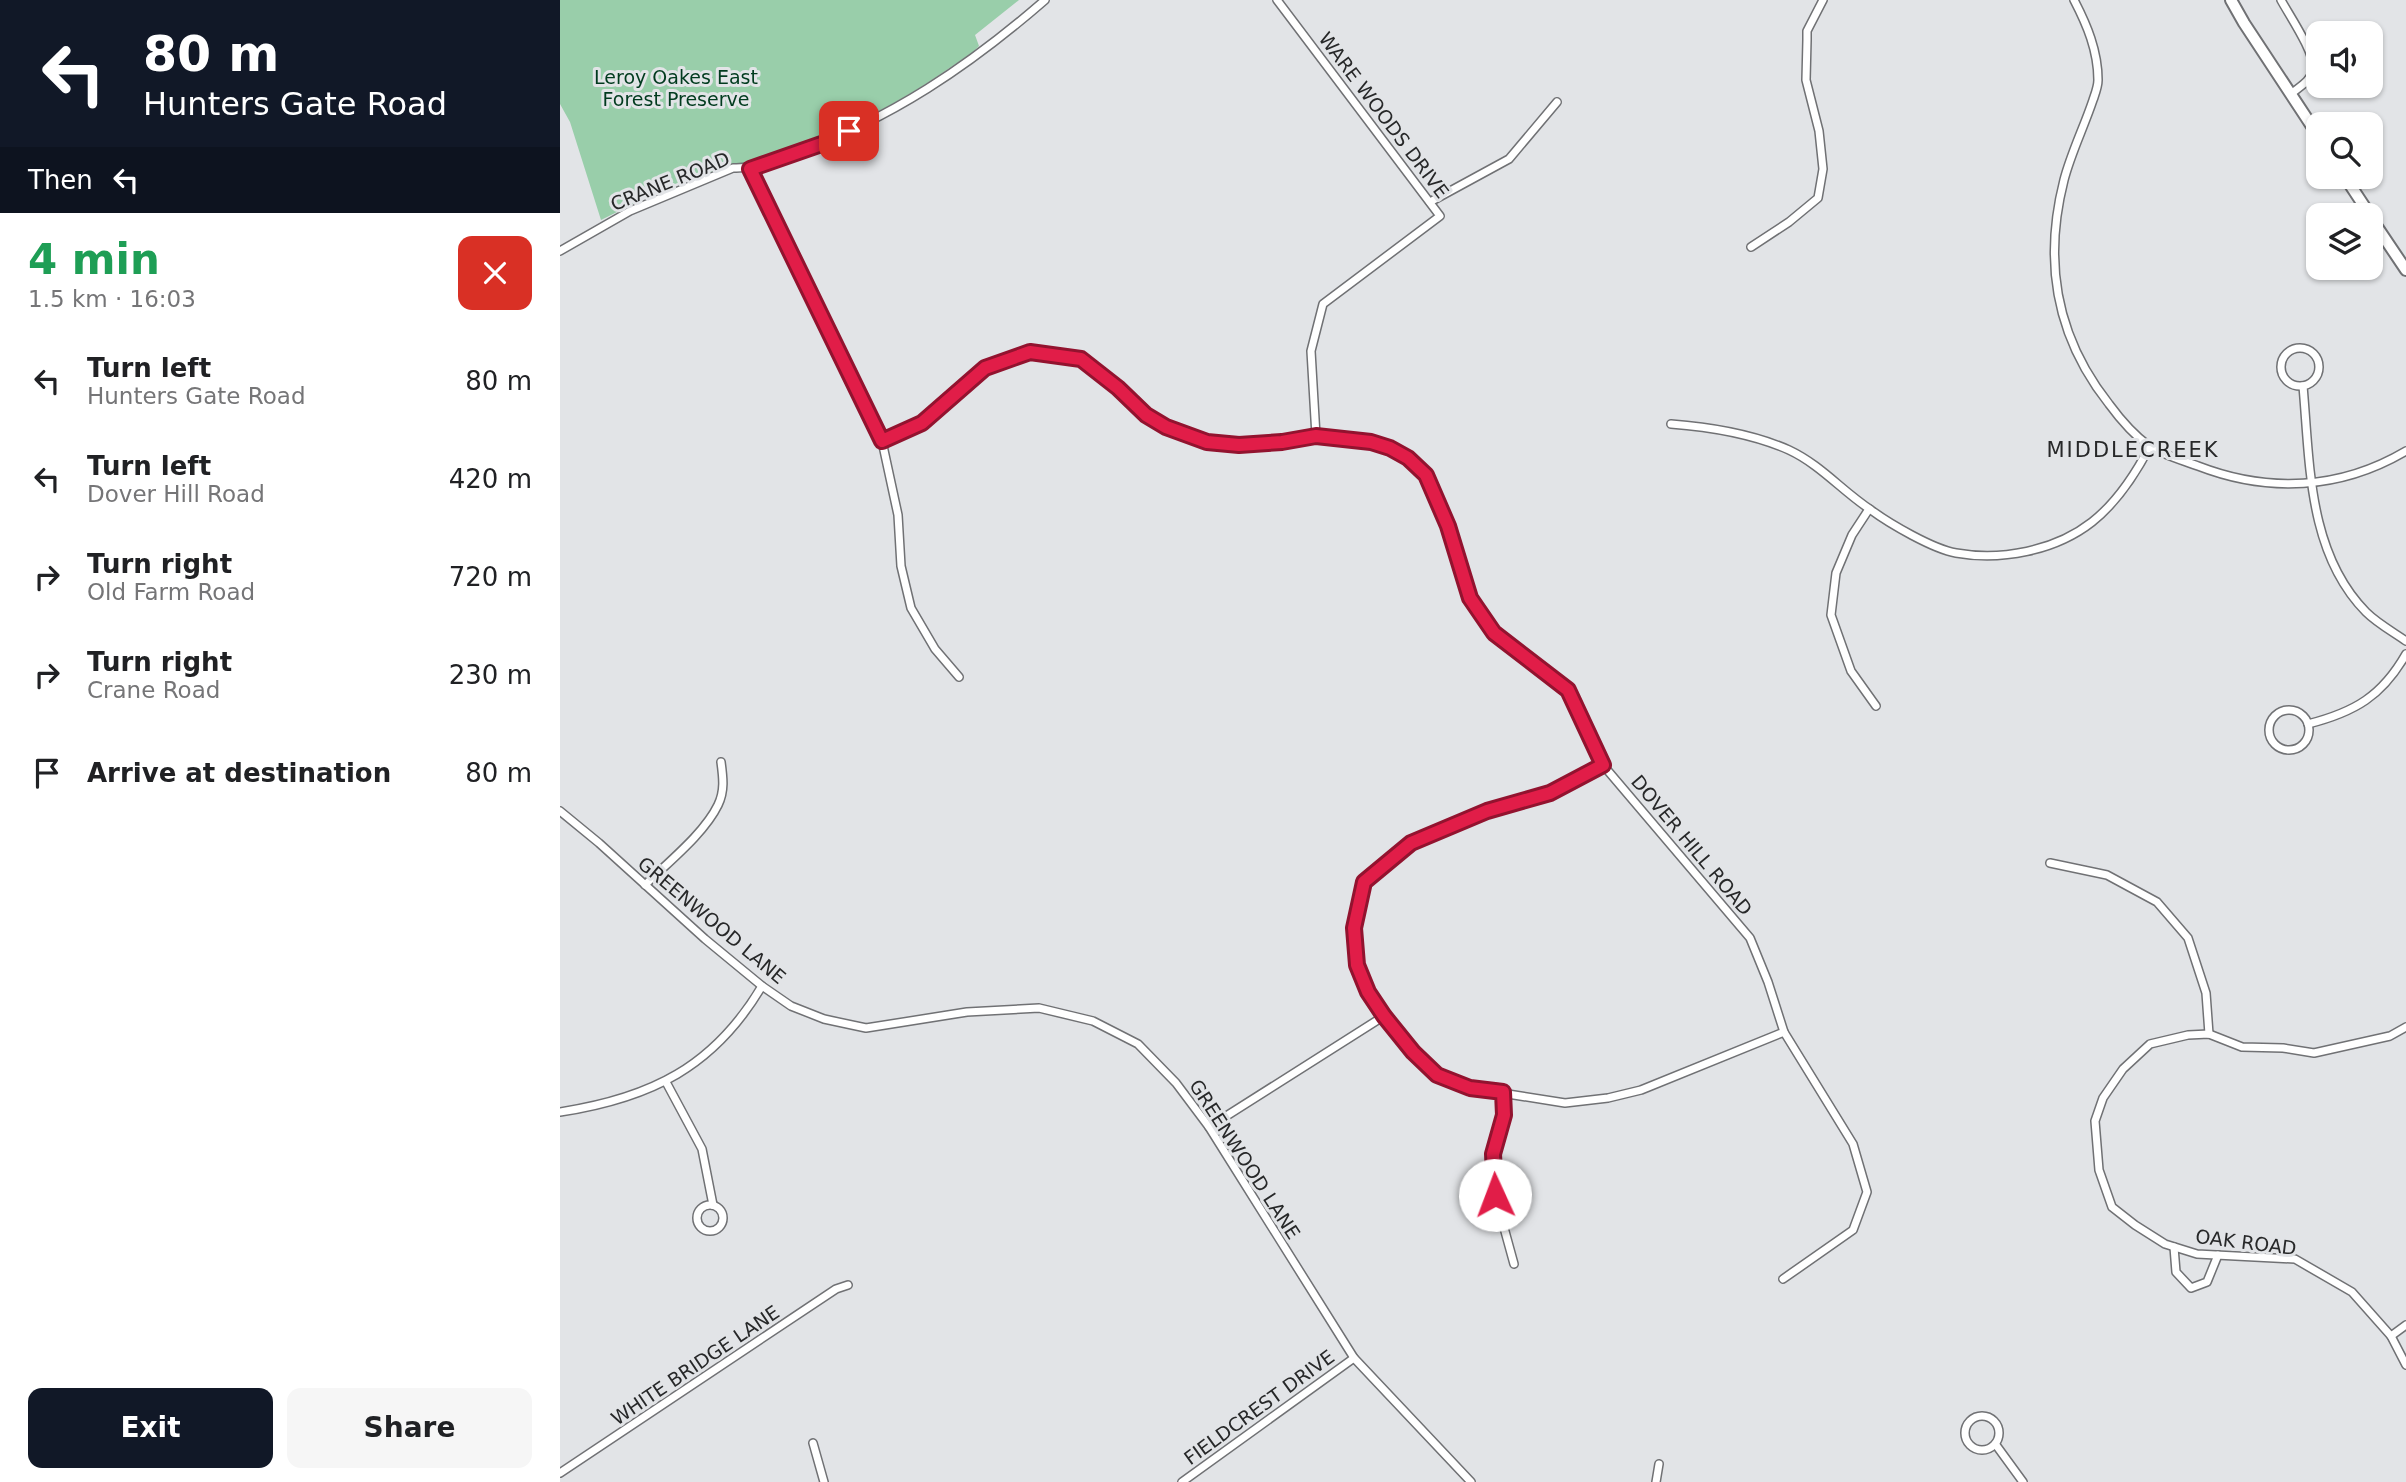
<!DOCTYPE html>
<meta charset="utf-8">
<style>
:root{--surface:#fff;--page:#f6f6f6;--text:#202124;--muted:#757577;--accent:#111827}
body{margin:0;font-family:"DejaVu Sans",sans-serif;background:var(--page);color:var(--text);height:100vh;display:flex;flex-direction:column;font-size:26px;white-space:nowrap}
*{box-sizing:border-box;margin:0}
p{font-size:23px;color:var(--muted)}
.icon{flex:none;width:38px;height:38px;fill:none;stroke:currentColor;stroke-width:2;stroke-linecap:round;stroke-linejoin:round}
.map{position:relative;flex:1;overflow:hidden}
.drawer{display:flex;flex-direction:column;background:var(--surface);width:560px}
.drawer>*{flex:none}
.guide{background:#111827;color:#fff;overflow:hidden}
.tools{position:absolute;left:1746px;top:21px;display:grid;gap:14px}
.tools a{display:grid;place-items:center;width:77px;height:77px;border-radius:14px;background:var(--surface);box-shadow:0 2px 5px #0004;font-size:35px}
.pin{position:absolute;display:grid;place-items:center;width:60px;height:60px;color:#fff;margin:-30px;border-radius:14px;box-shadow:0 4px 10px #0006}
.me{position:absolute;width:77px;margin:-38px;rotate:358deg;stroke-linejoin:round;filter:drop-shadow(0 0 5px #0008)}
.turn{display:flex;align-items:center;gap:24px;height:147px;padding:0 28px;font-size:32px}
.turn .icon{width:91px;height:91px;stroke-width:2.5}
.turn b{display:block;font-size:49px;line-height:60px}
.then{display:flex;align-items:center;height:66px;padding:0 28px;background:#0003;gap:14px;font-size:26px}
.round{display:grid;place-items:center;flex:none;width:74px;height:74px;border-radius:14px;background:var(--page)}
.overview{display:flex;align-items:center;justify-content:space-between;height:119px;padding:0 28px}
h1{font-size:42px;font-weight:600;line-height:52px;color:#1e9e55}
.primary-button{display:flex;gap:14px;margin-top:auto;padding:14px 28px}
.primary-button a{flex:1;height:80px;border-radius:14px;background:var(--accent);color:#fff;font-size:28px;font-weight:600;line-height:80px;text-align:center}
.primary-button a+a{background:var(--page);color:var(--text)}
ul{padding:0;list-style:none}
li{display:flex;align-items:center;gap:21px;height:98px;padding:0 28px}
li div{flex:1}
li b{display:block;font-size:26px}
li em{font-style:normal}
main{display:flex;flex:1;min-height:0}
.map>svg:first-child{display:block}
.green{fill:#99ceaa}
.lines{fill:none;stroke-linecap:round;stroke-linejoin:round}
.minor-casing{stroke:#707174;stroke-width:10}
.primary-casing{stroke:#707174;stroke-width:14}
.minor{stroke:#fff;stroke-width:7}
.primary{stroke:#fff;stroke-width:10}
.route-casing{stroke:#92132f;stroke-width:18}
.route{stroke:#e11d48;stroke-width:12}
.labels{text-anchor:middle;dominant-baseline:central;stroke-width:6;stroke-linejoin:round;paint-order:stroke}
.park-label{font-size:19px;fill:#013b1e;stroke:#e2e4e7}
.street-label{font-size:19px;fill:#272829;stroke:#e2e4e7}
.neighbourhood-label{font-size:21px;letter-spacing:2px;fill:#272829;stroke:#e2e4e7}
</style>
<main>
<section class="drawer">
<div class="guide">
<div class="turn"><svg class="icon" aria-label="left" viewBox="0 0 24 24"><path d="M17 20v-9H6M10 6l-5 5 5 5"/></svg><div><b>80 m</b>Hunters Gate Road</div></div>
<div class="then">Then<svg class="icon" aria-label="left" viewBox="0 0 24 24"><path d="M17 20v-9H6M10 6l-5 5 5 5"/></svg></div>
</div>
<div class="overview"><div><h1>4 min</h1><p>1.5 km · 16:03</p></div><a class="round" style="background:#d93025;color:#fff"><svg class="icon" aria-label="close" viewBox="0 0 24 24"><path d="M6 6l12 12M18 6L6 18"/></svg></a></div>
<ul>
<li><svg class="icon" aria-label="left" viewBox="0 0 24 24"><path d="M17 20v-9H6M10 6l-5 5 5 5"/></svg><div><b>Turn left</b><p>Hunters Gate Road</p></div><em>80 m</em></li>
<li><svg class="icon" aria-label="left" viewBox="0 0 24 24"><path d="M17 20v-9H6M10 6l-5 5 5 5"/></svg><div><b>Turn left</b><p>Dover Hill Road</p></div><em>420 m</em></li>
<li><svg class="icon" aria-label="right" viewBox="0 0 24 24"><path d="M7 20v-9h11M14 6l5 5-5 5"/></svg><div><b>Turn right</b><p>Old Farm Road</p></div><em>720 m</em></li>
<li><svg class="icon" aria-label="right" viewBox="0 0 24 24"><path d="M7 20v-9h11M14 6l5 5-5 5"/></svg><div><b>Turn right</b><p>Crane Road</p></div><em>230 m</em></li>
<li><svg class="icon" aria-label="arrive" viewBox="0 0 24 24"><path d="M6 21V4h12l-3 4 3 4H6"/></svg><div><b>Arrive at destination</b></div><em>80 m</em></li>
</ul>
<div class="primary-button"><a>Exit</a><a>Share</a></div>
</section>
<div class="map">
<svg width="1846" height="1482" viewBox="0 0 1846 1482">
<rect width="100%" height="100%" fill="#e2e4e7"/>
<!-- green -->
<path class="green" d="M0,0H459L415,35L419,46L413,52C381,74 348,97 313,114C255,141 192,160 132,182L128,179L81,197V200L41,220L10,122L0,104Z"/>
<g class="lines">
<defs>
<g id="minor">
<path d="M717,0L880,216L763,304L751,351L756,436"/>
<path d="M1514,0C1527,25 1538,51 1538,80C1538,87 1535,94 1533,100C1524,127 1511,153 1504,180C1483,262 1496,337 1549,404C1560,419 1574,435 1589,446C1603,455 1622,460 1638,466C1708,493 1780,490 1846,451"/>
<path d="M1721,0C1729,15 1756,54 1753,70C1751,81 1739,87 1731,94"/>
<path d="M190,169L322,441L338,515L341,566L351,608L375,649L399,677"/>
<path d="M870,202L949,159L997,102"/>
<path d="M1191,247L1229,222L1258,198L1263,169L1259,131L1246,80L1247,40V31L1263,0"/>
<path d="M0,251L70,211L173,168C195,169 214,160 235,153C331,119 409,66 485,0"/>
<circle cx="1740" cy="367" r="19"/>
<path d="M1743,386C1750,464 1748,553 1806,612C1817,623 1833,632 1846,641"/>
<path d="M1111,424C1150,427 1193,434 1229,450C1261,465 1282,491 1311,510C1330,524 1373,549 1396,553C1441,561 1495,551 1532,522C1556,503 1576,473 1590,446"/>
<path d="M322,441L362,423L425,368L470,352L521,359L558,388L586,415L629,437L647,442L679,445L722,442L756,436L811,442L830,448L848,458L866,475L888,526L910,598L934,633L1008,690L1043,765L1190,938L1208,982L1224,1032L1293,1144L1307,1192L1293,1230L1223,1279"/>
<path d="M1309,509L1292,535L1276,573L1271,615L1291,671L1316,706"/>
<circle cx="1729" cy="730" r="20"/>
<path d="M1748,724C1795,712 1822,696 1846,654"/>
<path d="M1043,765L991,793L927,811L851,843L804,882L795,928L797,965L808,992L824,1016L853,1052L877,1075L910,1088L1005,1103L1048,1098L1081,1090L1224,1032"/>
<path d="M0,811L39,843L145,939L202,986L231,1006L264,1019L306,1028L407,1012L479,1008L533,1021L578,1044L616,1083L649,1127L794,1358L911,1482"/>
<path d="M1490,863L1547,875L1597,902L1628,938L1646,993L1649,1034"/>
<path d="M85,885C107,863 144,834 158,805C165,791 163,777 161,762"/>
<path d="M1846,1027L1830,1036L1754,1053L1723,1048L1682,1047L1649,1034L1628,1035L1590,1044L1563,1069L1543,1098L1535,1121L1539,1170L1552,1207L1575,1225L1605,1244L1637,1254L1735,1259L1792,1292L1831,1336L1846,1365"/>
<path d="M106,1082L142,1149L153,1205"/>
<path d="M943,1092L944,1115L933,1154L935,1195L954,1264"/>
<path d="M0,1112C91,1098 154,1067 202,986"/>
<path d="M649,1127L824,1016"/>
<circle cx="150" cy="1218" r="13"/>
<path d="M1614,1247L1616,1272L1631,1288L1647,1282L1658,1255"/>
<path d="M1831,1336L1846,1325"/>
<circle cx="1422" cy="1433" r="17"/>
<path d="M253,1443L264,1482"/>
<path d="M1436,1445L1463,1482"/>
<path d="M0,1473L276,1289L288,1285"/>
<path d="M622,1482L794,1358"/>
<path d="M1096,1482L1099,1464"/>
</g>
<g id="primary">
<path d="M1671,0L1684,23L1759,137"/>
<path d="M1785,177L1810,215"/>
<path d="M1811,218L1846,270"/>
</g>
</defs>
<!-- minor casing -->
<use href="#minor" class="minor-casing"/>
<!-- primary casing -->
<use href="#primary" class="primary-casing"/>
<!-- minor -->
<use href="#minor" class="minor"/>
<!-- primary -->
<use href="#primary" class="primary"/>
</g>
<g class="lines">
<defs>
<path id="route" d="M289,131L270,141L190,169L322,441L362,423L425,368L470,352L521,359L558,388L586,415L606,427L647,442L679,445L722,442L756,436L811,442L830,448L848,458L866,475L888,526L910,598L934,633L1008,690L1043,765L990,793L927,811L851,843L804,882L794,928L797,965L808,992L824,1016L853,1052L877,1075L910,1088L943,1092L944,1115L933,1154L935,1195"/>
</defs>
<!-- route casing -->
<use href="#route" class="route-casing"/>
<!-- route -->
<use href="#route" class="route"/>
</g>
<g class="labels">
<!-- park labels -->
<g class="park-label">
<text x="116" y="77">Leroy Oakes East<tspan x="116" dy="22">Forest Preserve</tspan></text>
</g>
<!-- street labels -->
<g class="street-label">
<text transform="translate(824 115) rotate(53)">WARE WOODS DRIVE</text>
<text transform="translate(110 181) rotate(-22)">CRANE ROAD</text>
<text transform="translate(1132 845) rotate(50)">DOVER HILL ROAD</text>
<text transform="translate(152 920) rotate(40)">GREENWOOD LANE</text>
<text transform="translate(685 1159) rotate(57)">GREENWOOD LANE</text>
<text transform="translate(1686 1242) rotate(7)">OAK ROAD</text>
<text transform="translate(135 1365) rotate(-34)">WHITE BRIDGE LANE</text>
<text transform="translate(699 1407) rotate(-36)">FIELDCREST DRIVE</text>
</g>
<!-- neighbourhood labels -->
<g class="neighbourhood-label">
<text x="1573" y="450">MIDDLECREEK</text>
</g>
</g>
</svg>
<div class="tools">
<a><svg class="icon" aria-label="sound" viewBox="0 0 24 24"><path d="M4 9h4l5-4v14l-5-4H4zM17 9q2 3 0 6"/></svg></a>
<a><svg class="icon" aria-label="search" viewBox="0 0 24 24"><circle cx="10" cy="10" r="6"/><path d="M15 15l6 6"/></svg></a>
<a><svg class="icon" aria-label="layers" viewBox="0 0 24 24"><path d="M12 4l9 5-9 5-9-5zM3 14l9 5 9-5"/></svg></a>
</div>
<div class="pin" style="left:289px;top:131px;background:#d93025"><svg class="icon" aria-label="arrive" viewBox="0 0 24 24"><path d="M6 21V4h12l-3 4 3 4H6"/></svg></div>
<svg class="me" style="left:935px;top:1195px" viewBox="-20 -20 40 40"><circle r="19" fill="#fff"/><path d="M0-13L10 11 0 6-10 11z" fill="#e11d48"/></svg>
</div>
</main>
